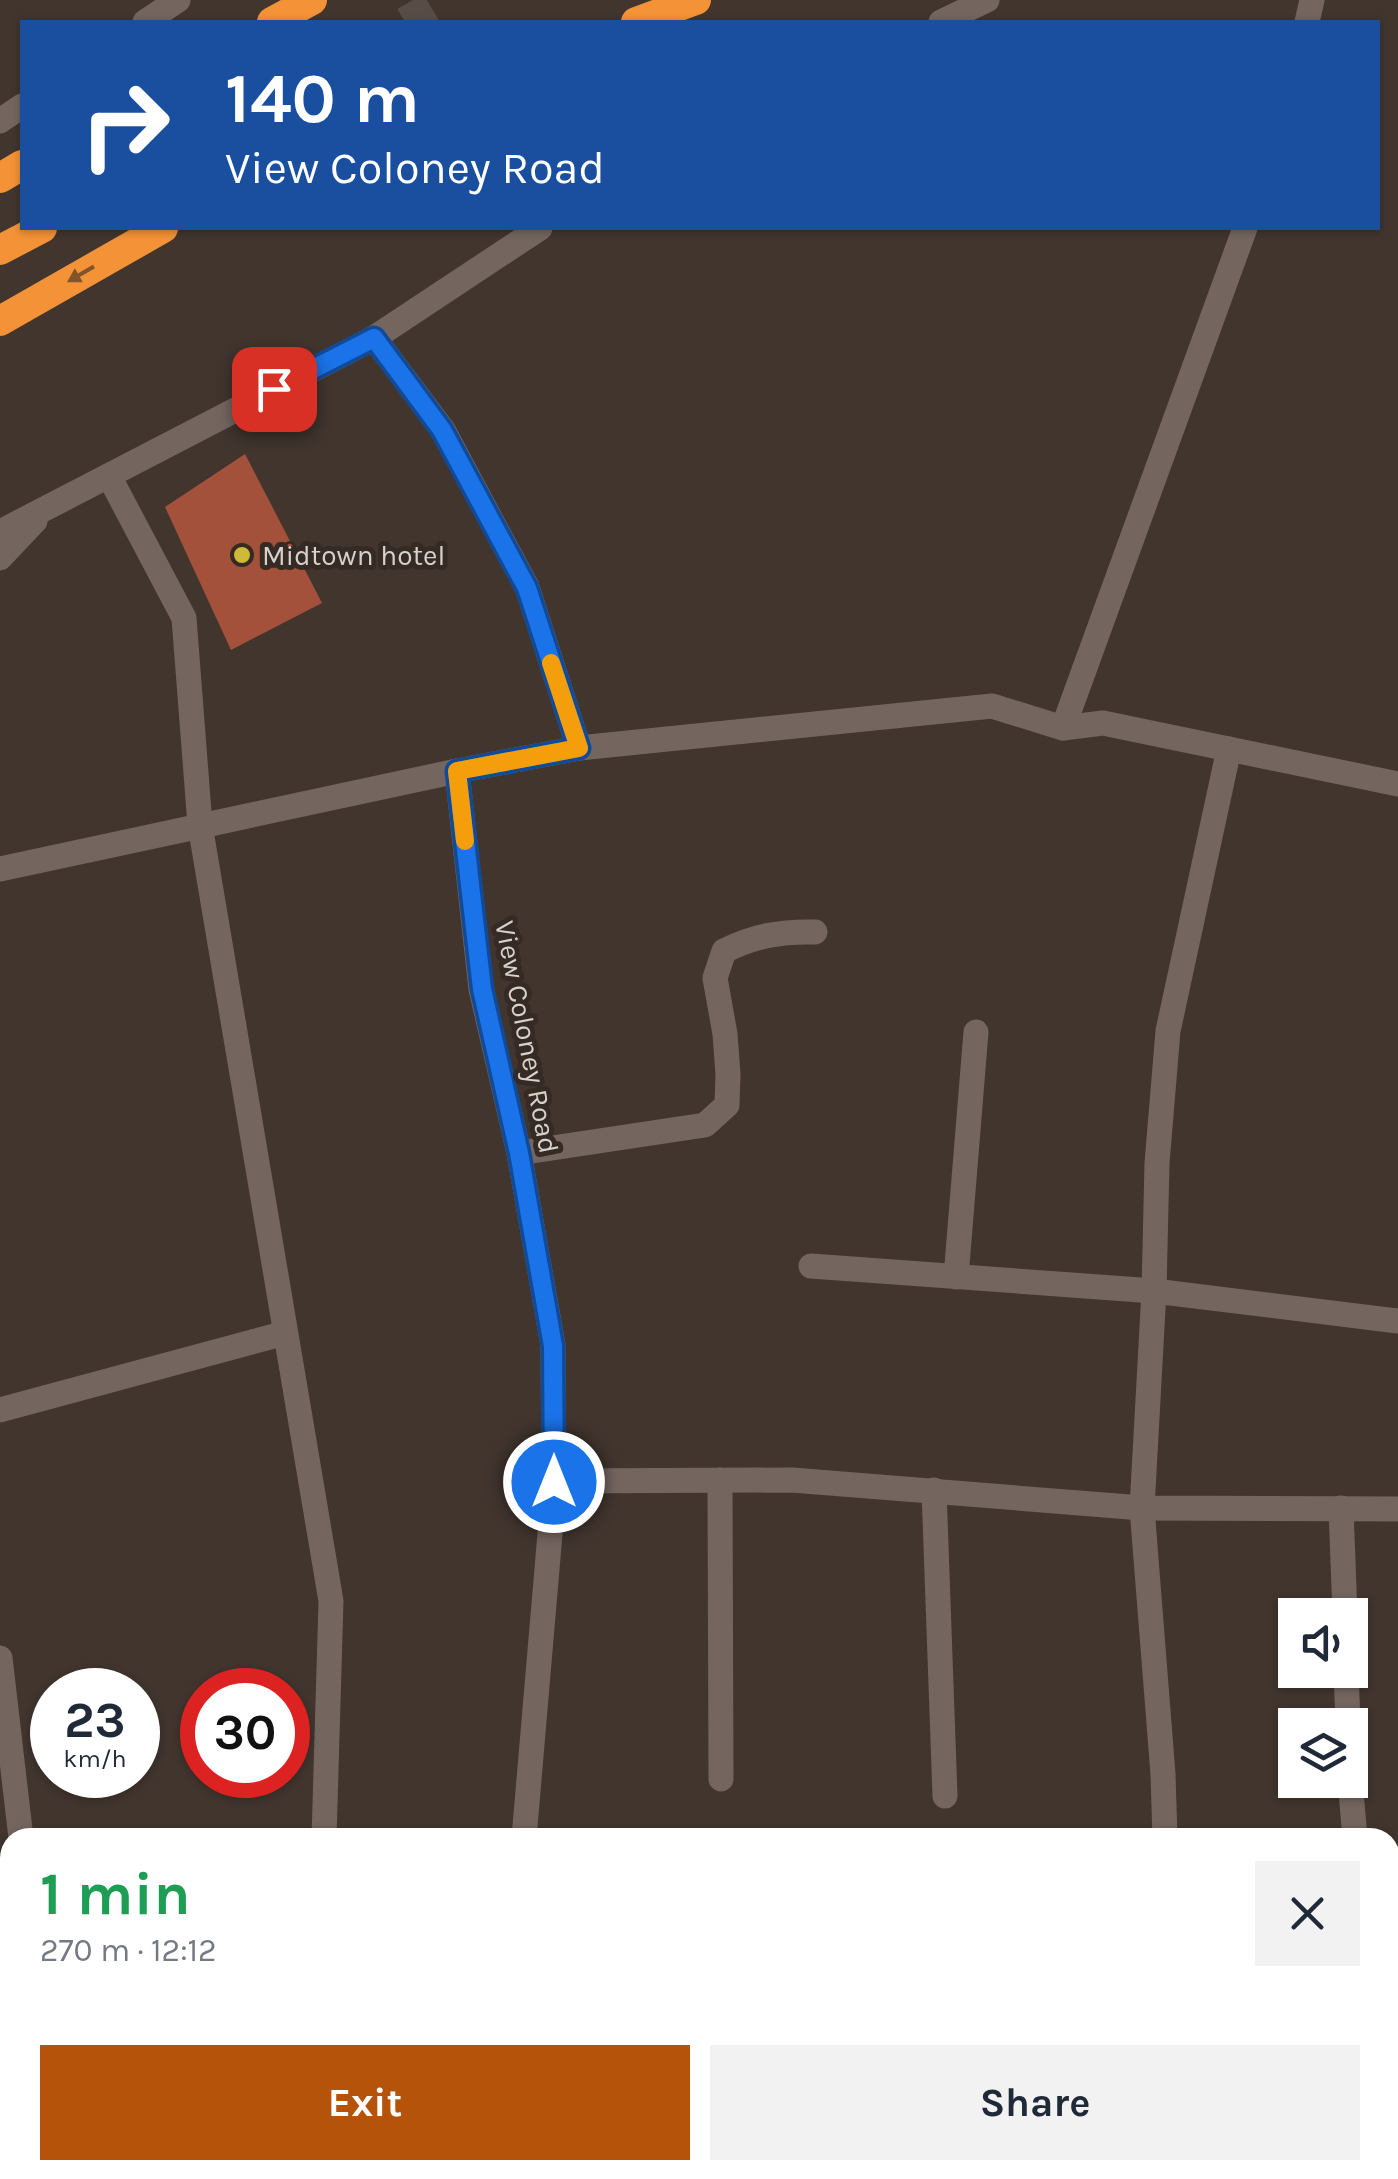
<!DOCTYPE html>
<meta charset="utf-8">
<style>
:root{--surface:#fff;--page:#f2f2f3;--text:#1f2937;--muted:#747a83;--accent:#b45309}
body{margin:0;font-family:Karla,sans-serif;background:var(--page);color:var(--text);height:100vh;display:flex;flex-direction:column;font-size:38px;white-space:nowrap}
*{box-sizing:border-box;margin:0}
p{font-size:32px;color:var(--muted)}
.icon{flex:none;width:55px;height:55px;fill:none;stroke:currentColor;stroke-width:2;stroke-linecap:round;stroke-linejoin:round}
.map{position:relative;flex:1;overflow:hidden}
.side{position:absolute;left:0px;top:1828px;width:1400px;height:352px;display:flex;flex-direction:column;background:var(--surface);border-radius:30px 30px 0 0;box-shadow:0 2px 8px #0004}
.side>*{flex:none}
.top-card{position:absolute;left:20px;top:20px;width:1360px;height:210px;border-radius:0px;box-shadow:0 2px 8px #0004;background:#1a4fa0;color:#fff;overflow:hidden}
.tools{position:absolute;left:1278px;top:1598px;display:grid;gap:20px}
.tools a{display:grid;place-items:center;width:90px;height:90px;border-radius:0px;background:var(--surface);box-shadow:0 2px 8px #0004;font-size:50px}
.speed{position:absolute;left:30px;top:1668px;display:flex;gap:20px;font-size:50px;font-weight:700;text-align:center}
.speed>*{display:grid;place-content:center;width:130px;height:130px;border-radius:50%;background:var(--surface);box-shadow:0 2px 8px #0004;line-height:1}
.speed small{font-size:25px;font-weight:400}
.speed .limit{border:15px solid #d22;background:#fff;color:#111}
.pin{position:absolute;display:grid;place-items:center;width:85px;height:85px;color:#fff;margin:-42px;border-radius:20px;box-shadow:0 5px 15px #0006}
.me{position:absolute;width:110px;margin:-55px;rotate:0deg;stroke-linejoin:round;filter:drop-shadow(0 0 8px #0008)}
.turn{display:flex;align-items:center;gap:35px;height:210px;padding:0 40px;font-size:45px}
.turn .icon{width:130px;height:130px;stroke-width:2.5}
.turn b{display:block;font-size:70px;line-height:85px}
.round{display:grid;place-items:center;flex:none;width:105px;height:105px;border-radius:0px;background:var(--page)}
.headline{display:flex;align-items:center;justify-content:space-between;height:170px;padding:0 40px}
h1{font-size:60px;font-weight:700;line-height:75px;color:#1e9e55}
.primary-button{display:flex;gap:20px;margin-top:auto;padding:20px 40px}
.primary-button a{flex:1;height:115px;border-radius:0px;background:var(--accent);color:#fff;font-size:40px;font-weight:700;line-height:115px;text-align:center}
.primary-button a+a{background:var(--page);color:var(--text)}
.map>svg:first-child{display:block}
.building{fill:#a4513b}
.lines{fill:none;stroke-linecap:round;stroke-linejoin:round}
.highway-tunnel{stroke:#584c46;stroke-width:30;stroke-dasharray:30 15;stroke-linecap:butt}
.minor{stroke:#74665f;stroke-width:25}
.highway{stroke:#f49237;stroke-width:30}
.oneway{fill:#82542c}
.route-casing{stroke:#114b97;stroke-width:25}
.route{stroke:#1a73e8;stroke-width:18}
.slow{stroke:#f59e0b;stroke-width:18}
.poi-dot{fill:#ceb938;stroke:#362b24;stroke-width:4}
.labels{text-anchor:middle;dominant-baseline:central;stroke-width:10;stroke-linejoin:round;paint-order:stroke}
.poi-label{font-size:28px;fill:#d7d0cc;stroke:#362b24;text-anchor:start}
.street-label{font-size:28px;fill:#d7d0cc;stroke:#362b24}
</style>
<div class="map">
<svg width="1398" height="2179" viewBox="0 0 1398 2179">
<rect width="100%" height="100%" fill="#41352e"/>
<!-- building -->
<path class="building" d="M245,454L322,603L231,650L165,507Z"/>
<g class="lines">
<!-- highway-tunnel -->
<path class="highway-tunnel" d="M405,22L442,0"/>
<!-- minor -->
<g class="minor">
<path d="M145,22L178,0"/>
<path d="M941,22L987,0"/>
<path d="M1307,22L1312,0"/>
<path d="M0,121L22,106"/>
<path d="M374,338L443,430L527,587L579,748L457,771L481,989L519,1153L553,1345L554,1487L524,1838"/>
<path d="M109,476L184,618L200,825L331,1601L324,1838"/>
<path d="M0,532L374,338L540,228"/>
<path d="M0,558L35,521"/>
<path d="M1063,728L1245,228"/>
<path d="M579,748L992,706L1063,728L1103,723L1398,784"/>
<path d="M0,869L457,771"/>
<path d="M519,1153L705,1125L727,1105L728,1074L725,1034L715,978L724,951C754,936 781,931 815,932"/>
<path d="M811,1266L1154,1291L1398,1321"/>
<path d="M956,1277L976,1032"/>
<path d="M0,1410L285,1333"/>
<path d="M720,1480L721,1779"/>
<path d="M554,1481L792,1480L1142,1508L1398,1509"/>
<path d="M934,1490L945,1796"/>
<path d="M1341,1508L1345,1615"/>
<path d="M0,1658L21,1838"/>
<path d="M1346,1670L1348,1725"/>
<path d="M1350,1780L1355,1838"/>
<path d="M1165,1838L1163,1774L1142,1508L1154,1291L1157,1163L1168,1031L1229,749"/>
<path d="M1390,1892H1398"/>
<path d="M1390,1991L1398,1990"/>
<path d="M1390,2126L1398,2125"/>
<path d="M208,2170V2179"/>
<path d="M530,2170L531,2179"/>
<path d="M1351,2170L1352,2179"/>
<path d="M18,2179L19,2170"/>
<path d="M930,2179L983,2170"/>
</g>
<!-- highway -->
<g class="highway">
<path d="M272,22L312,0"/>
<path d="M636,22L696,0"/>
<path d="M0,178L22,165"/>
<path d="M0,250L42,228"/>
<path d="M0,321L163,228"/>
</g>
</g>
<!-- one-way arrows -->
<defs><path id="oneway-solid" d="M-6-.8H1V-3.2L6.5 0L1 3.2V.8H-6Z" transform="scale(2.5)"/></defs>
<use class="oneway" href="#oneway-solid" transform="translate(81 274) rotate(150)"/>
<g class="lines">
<defs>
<path id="route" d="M274,389L374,338L442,430L527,588L579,748L457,771L482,989L519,1153L553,1346L554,1482"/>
</defs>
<!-- route casing -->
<use href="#route" class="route-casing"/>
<!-- route -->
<use href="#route" class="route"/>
<!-- slow -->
<path class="slow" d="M465,841L457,771L579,748L551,663"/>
</g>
<!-- markers -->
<circle class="poi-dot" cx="242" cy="555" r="10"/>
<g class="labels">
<!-- poi labels -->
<g class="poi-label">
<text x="262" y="555">Midtown hotel</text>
</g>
<!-- street labels -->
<g class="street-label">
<text transform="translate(527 1037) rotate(79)">View Coloney Road</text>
</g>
</g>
</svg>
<div class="tools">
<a><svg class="icon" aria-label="sound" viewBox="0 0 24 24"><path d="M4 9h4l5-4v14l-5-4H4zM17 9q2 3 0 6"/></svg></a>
<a><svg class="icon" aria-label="layers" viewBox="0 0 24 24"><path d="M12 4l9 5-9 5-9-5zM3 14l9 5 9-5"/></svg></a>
</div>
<div class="speed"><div>23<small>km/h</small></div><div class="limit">30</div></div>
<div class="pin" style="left:274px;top:389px;background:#d93025"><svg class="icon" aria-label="arrive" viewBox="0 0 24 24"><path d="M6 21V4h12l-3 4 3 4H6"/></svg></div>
<svg class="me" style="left:554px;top:1482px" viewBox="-20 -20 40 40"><circle r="17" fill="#1a73e8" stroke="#fff" stroke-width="3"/><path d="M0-11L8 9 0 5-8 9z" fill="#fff"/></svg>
<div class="top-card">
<div class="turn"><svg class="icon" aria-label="right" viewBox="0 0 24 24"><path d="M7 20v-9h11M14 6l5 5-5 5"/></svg><div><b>140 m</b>View Coloney Road</div></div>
</div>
<section class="side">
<div class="headline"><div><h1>1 min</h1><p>270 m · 12:12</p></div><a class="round"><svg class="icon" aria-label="close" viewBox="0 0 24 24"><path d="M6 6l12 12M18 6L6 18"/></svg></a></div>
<div class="primary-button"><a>Exit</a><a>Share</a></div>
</section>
</div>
